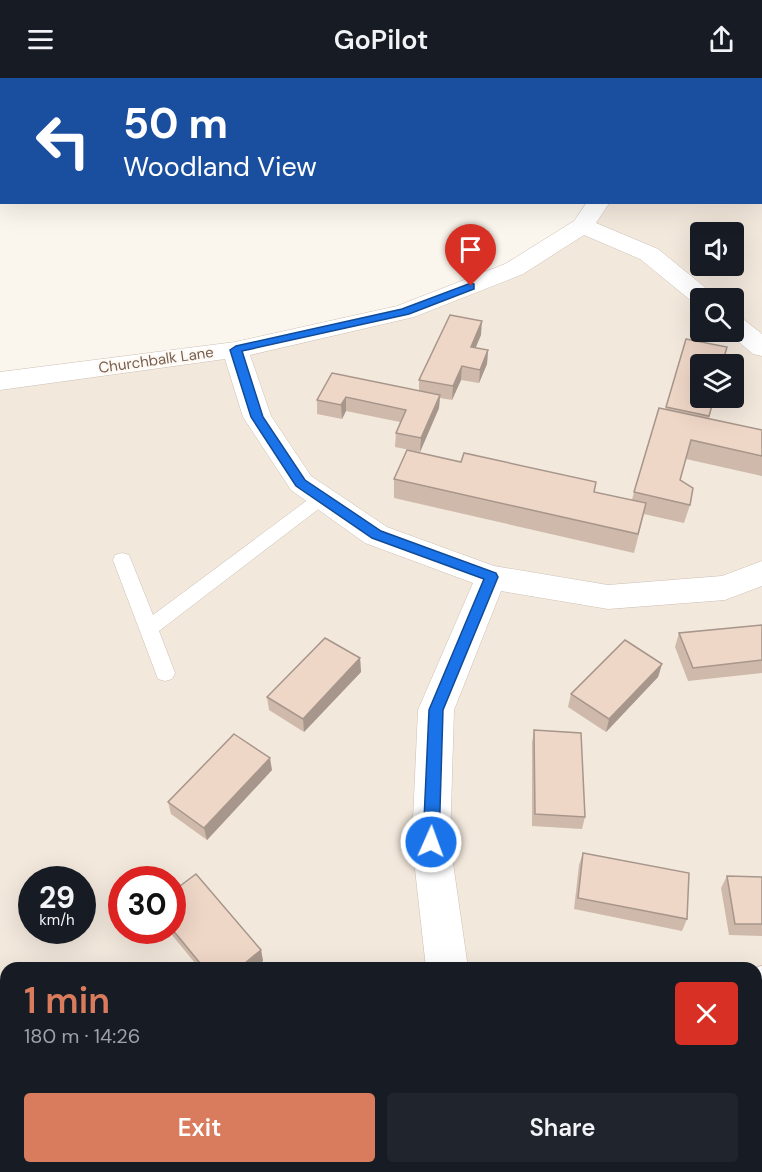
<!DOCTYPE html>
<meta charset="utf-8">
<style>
:root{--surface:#171b24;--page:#20242c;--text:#f1f3f6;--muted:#9ea1a6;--accent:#d97c5e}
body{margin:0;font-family:"DM Sans",sans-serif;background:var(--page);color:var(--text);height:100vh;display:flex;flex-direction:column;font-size:22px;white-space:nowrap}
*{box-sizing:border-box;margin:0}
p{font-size:20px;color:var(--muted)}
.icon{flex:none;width:33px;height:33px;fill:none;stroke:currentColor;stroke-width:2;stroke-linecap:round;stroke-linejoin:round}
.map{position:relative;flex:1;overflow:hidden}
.drawer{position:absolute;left:0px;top:884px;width:762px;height:212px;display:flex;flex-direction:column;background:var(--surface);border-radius:18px 18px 0 0;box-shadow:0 6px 24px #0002}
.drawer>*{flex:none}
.guide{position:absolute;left:0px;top:0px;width:762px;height:126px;box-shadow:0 6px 24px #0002;background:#1a4fa0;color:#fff;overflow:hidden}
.buttons{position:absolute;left:690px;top:144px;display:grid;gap:12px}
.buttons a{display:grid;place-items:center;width:54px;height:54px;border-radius:6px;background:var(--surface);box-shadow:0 6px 24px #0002;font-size:30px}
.speed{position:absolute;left:18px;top:788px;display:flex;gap:12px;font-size:30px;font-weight:700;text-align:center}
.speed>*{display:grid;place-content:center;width:78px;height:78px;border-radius:50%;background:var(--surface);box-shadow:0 6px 24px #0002;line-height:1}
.speed small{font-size:15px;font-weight:400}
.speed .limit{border:9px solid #d22;background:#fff;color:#111}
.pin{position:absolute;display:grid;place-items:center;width:51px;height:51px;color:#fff;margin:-62px -26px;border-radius:50% 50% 50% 0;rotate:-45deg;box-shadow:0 0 6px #0007}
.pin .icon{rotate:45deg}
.me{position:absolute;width:66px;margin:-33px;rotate:2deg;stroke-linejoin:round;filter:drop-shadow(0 0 4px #0008)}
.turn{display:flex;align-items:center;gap:21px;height:126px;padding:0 24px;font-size:27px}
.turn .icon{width:78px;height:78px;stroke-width:2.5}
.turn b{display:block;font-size:42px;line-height:51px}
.round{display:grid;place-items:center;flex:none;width:63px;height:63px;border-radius:6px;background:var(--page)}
.headline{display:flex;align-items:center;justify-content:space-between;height:102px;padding:0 24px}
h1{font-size:36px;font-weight:600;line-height:45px;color:var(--accent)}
.cta{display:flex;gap:12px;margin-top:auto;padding:12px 24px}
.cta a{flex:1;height:69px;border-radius:6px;background:var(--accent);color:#fff;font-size:24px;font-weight:600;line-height:69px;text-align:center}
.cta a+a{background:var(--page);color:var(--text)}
header{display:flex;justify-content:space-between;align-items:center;height:78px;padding:0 24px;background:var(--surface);font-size:27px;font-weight:600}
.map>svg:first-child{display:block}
.residential{fill:#f3e8dc;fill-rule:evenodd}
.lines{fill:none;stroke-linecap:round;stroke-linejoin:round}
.service-casing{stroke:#cdbfb3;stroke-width:1}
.minor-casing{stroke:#cdbfb3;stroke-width:1}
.path{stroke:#d4bba9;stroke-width:2;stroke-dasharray:1 3;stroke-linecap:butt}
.service{fill:#fff;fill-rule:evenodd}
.minor{fill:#fff;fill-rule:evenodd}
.wall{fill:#ceb9ab}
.shaded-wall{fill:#a7968b}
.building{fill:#efd7c7;stroke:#a7968b;stroke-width:1.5}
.route{fill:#1a73e8;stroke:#114b97;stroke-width:1.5}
.labels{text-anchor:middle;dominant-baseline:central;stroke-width:4.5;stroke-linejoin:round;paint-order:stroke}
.far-street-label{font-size:15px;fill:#765f51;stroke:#fefaf3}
</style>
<header><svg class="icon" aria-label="menu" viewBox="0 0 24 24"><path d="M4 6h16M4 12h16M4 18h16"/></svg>GoPilot<svg class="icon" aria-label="share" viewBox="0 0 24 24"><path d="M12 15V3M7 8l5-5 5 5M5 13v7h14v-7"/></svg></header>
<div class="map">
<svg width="762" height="1094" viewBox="0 0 762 1094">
<rect width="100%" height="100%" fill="#fbf6ed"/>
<!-- residential -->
<path class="residential" d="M621,0H762V1094H0V303L235,272L405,234L514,191L599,125L760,124V2ZM700,154H734V188H700ZM700,220H734V254H700ZM700,286H734V320H700ZM32,801H82V852H32ZM122,801H172V852H122ZM6,890H756V1089H6Z"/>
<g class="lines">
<defs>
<path id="service" d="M323,413L329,415L332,419L329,423L159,553L175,595L172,601L165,603L158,601L113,482L115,477L122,475L129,477L153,537L317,415Z"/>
<g id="minor">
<path d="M611,0H631L632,2H612Z"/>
<path d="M587,124H610L596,145L658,171L712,215L715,220H700V227L694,225L640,181L584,157L523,196L414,239L250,277L271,338L311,398L387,449L494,488L608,507L722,498L762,483V508L725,522L608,531L501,513L454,632L450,764L468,890H426L412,764L418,632L473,505L365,465L291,412L243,339L225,281L0,312V294L235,264L397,228L505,186L574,143Z"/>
<path d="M734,238L743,241L762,256V278L753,276L727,254H734Z"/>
<path d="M762,888V928L756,929L754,890Z"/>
<path d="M479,1089H525L526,1094H480Z"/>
</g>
</defs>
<!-- service casing -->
<use href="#service" class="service-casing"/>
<!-- minor casing -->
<use href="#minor" class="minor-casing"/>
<!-- path -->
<path class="path" d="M47,2L52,0"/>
<!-- service -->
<use href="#service" class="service"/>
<!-- minor -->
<use href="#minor" class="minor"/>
</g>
<!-- wall -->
<g class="wall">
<path d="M691,0H746L748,2H693Z"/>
<path d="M760,16L762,17V62L760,61Z"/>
<path d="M481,257L475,270L488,272L487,286L479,305L461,302L452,322L440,320L439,330L420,374L395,369L396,355L400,344L346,333L342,341L317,336V322L419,312V302Z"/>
<path d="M714,320L709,341L762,352V398L686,381L680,402L690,427L684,445L644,436L634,475L394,420V401L595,414L632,422L634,414L666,329Z"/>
<path d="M762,547V595L688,603L675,569L679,555Z"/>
<path d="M360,580L361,594L304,654L269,632L267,619Z"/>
<path d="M662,586L658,599L606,654L568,629L571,616Z"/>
<path d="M534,652L585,739L582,751L532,748V665Z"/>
<path d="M272,692L207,762L171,736L168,724Z"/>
<path d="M583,775L687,841L682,853L574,831L579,787Z"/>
<path d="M727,798L762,799V858L729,857L721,810Z"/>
<path d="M172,814L261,872L263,883L255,890H199L168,852H172Z"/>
</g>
<!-- shaded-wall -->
<g class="shaded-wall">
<path d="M482,243L481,257L470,283L471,269Z"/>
<path d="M488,272L487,286L479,305L480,292Z"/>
<path d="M462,288L461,302L452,322L453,308Z"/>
<path d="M440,317L439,330L420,374L421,360Z"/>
<path d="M346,319V333L342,341L341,327Z"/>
<path d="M360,580L361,594L304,654L303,641Z"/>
<path d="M662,586L658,599L606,654L609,641Z"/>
<path d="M270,680L272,692L207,762L204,750Z"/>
<path d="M261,872L263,883L255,890H239Z"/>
<path d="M0,1007L5,1043L0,1045Z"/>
<rect x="9" y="1089" width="6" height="5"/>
</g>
<!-- building -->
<g class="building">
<path d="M710,0H746L748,2H711Z"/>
<path d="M760,16L762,17V47L760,45Z"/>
<path d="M450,237L482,243L471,269L488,272L480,292L462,288L453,308L419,302Z"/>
<path d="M686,261L727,269L722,286H700V320H714L709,338L666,329Z"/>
<path d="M332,295L440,317L421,360L396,355L406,332L346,319L341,327L317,322Z"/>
<path d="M659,330L762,352V378L691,362L680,402L693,410L690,427L634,414Z"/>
<path d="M407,372L461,384L464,375L596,404L594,414L646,425L638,456L394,401Z"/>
<path d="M762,547V582L693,590L679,555Z"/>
<path d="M325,560L360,580L303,641L267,619Z"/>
<path d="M625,562L662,586L609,641L571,616Z"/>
<path d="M534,652L581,655L585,739L535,736Z"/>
<path d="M234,656L270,680L204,750L168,724Z"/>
<path d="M583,775L689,795L687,841L578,820Z"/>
<path d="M196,796L261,872L239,890H204L172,851V814Z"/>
<path d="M727,798L762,799V846H735Z"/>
<path d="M756,1056L762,1061V1089L759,1094H676L680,1089H756Z"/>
<path d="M5,1057L6,1089H9V1094H0V1059Z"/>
</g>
<!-- route -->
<path class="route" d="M471,205L474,206V211L409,236L242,273L263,339L305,402L381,453L496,495L498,499L443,632L439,764L436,769L431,771L425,769L423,764L429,632L484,501L372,460L296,408L251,339L230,272L236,268L402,231Z"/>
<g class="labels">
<!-- far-street labels -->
<g class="far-street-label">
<text transform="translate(156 282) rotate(-8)">Churchbalk Lane</text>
</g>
</g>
</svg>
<div class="buttons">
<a><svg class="icon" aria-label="sound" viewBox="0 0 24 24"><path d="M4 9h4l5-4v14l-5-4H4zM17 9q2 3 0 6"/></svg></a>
<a><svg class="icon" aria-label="search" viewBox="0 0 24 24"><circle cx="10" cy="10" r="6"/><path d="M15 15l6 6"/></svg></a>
<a><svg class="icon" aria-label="layers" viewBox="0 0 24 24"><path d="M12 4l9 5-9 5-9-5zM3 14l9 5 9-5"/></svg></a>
</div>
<div class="speed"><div>29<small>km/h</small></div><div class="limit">30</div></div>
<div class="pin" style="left:471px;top:208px;background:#d93025"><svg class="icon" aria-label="arrive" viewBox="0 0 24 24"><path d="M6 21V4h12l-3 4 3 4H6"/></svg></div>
<svg class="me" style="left:431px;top:764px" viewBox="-20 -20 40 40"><circle r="17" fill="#1a73e8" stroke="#fff" stroke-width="3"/><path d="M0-11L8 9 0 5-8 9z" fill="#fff"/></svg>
<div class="guide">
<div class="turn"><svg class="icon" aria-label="left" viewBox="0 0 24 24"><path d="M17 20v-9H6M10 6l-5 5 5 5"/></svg><div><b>50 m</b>Woodland View</div></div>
</div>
<section class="drawer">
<div class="headline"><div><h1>1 min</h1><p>180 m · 14:26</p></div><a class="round" style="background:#d93025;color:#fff"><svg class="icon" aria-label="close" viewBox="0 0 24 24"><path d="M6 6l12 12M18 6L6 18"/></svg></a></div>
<div class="cta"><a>Exit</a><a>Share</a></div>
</section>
</div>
